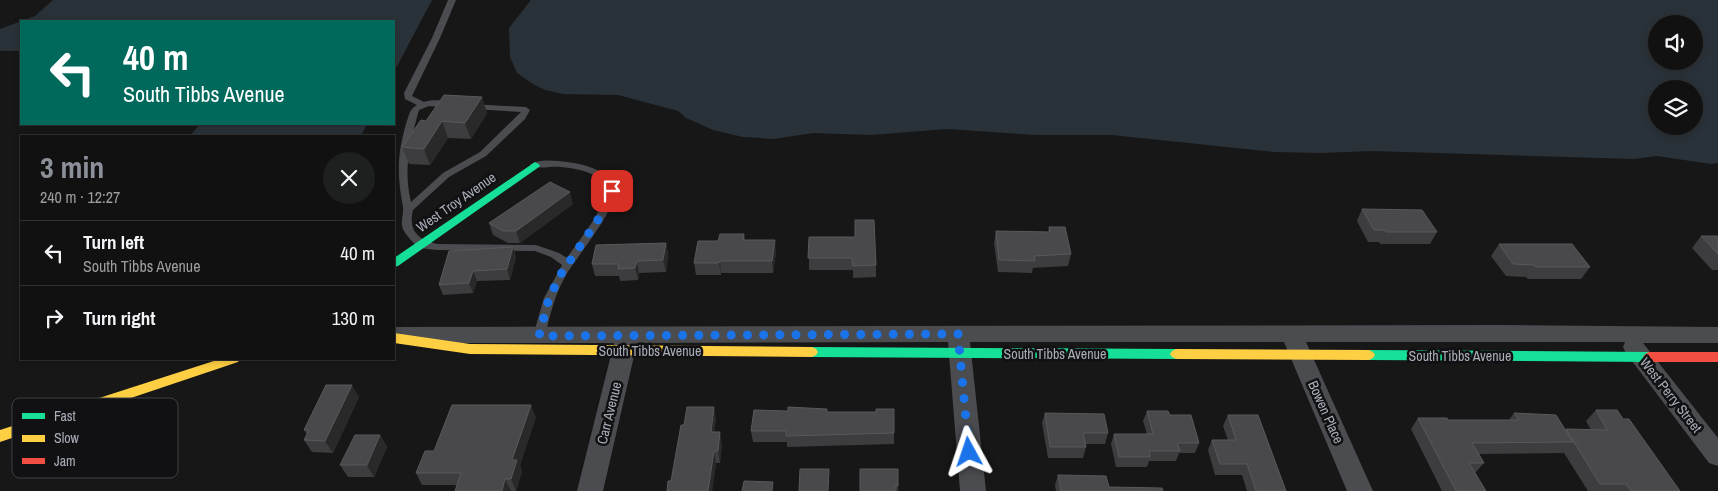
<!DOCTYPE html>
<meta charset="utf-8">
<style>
:root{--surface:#111;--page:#1e1f1f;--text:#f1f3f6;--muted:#9c9d9f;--line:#303131;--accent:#8c9099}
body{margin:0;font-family:"Archivo Narrow",sans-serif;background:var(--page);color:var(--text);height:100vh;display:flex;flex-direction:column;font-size:19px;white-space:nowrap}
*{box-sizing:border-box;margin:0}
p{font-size:16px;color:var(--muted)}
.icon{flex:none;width:28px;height:28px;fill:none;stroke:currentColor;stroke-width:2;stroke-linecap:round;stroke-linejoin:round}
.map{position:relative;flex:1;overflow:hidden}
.drawer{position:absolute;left:20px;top:135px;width:375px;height:225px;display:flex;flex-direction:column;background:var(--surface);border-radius:0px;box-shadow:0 2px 8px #0003,0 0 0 1px var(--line)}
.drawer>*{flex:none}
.guide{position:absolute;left:20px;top:20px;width:375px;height:105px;border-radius:0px;box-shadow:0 2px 8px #0003,0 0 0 1px var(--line);background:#00695c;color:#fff;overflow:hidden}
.buttons{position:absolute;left:1648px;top:15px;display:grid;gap:10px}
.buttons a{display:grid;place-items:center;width:55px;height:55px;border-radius:50%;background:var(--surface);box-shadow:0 2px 8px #0003,0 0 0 1px var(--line);font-size:25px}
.pin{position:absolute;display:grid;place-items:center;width:42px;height:42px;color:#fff;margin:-21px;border-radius:10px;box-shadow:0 2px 8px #0006}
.me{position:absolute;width:55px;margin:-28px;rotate:355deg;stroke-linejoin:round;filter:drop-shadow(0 0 4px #0008)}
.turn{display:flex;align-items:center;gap:18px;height:105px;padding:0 20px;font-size:22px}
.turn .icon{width:65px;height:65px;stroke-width:2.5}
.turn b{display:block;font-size:35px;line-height:42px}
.round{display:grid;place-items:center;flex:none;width:52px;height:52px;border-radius:26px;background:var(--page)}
.summary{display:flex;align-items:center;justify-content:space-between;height:85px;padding:0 20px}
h1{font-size:30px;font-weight:700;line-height:38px;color:var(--accent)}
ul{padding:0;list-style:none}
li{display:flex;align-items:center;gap:15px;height:65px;padding:0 20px;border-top:1px solid var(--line)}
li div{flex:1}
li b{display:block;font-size:19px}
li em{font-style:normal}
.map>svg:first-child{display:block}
.water{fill:#2a3239;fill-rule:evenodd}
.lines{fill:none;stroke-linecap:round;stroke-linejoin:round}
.lane{fill:#4b4c50;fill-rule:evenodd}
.street{fill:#4b4c50;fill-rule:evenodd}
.fast{fill:#16e098;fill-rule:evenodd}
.slow{fill:#ffcf43;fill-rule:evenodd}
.jam{fill:#f24e42;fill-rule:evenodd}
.wall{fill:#3d3d3f}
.shaded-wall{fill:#29292a}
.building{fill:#49494c;stroke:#58595d}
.route{stroke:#1a73e8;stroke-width:9;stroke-dasharray:0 16.2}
.labels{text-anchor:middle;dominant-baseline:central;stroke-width:5;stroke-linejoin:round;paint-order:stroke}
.street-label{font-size:14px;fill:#a8adb8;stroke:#111113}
.key{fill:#111113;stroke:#3e4045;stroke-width:1}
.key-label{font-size:14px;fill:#a8adb8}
</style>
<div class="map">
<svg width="1718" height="491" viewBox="0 0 1718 491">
<rect width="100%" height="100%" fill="#171717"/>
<!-- water -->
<g class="water">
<path d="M53,0H432L394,72V21H21V51H0V29L35,16Z"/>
<path d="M531,0H1718V163L1711,164L1657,156L1634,159L1372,151L1320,153L1275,152L1112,135H1036L947,129L871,135L813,133L774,139L743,137L713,130L686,118L678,111L618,95L563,94L545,90L533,84L517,73L510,57L509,28ZM1656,24H1694V61H1656ZM1656,89H1694V126H1656Z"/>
<path d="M200,124H367L361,136H190Z"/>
</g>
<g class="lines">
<!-- lane -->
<path class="lane" d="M448,0H456L440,38L412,96L424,102C432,99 448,100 455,105L451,108L429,106L419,110C410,142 403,169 411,202L443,173L480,152L521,112L473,109L469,106L470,104L526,107L530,110L525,119L486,156L449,177L413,210C408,231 418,240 437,244L536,245L559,253L567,258C591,222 640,173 560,167C552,166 537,170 530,165C539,158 557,161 567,162C585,164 613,171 614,193C615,211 576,258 566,275C555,294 550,315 545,336L543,339H535L533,336L544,298L562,265L551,257L535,251L437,250C431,249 423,249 418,247C414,244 405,234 403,229C400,221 404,214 403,207C397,175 397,155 406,124C409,116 409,109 417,105L405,99L404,93L432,38Z"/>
<!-- street -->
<path class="street" d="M1499,325L1718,327V343H1643L1718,438V466L1709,463L1626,353L1623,347L1625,342H1306L1373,491H1347L1284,342H970L986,491H960L948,342L637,343L603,491H577L614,343H394V327Z"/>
<!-- fast -->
<g class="fast">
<path d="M535,162L540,165L539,167L398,266L394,267V258Z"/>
<path d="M812,347L1176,349L1180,351L1182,354L1180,357L1176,359L812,357L808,355L806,352L808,349Z"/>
<path d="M1369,350L1649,352L1653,354L1655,357L1653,360L1649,362L1369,360L1365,358L1363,355L1365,352Z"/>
</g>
<!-- slow -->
<g class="slow">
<path d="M394,333L470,344L812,347L816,349L818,352L816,355L812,357L470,354L394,343Z"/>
<path d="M1176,349L1369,350L1373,352L1375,355L1373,358L1369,360L1176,359L1172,357L1170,354L1172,351Z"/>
<path d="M220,359H240L238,362L0,442V430Z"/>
</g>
<!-- jam -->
<path class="jam" d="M1649,352H1718V362H1649L1645,360L1643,357L1645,354Z"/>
</g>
<!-- wall -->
<g class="wall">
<path d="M487,113L471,139L448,138L430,165L409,164L402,147L426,121Z"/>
<path d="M573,204L520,243H508L493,235L489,223Z"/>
<path d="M1362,209L1437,232L1430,244H1380L1379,242H1368L1357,221Z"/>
<path d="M1049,227L1071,254L1068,266L1033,268L1032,273L998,272L994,243L996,231L1048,232Z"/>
<path d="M744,234L745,240L776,252L773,273H721V275H696L694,263L718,241Z"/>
<path d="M1701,236H1718V270H1712L1692,248Z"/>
<path d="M809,237L876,265V277L853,278V270H809Z"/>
<path d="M666,243L668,255L666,272L639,273L638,280L620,281L619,276H595L592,264Z"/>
<path d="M1499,244L1590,267L1581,279H1528L1526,277L1506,276L1491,256Z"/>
<path d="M513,247L516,257L510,280L477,281L473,293L443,295L439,285Z"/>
<path d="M359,397L333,453L312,452L304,440L307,435L304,430Z"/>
<path d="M1596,410L1623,419L1680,491H1588L1564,453L1479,454L1484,463L1475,473L1486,491H1442L1411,429L1418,418L1448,420H1509L1514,413L1565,430L1566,429L1591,430L1586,421Z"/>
<path d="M1147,411L1170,415L1199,443L1195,453H1179L1176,461H1149L1147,467H1116L1111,444L1114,434H1147L1143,421Z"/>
<path d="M827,412H876L894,433V444L787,447V442H753L751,431Z"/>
<path d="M1045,413L1108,433L1105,444H1085L1086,447L1083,458H1048L1042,423Z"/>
<path d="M1228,415L1286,491H1247L1242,475H1215L1208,450L1212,440H1228L1223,426Z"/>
<path d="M536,417L520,465L522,472L516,491H455L457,485H422L416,473L434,451Z"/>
<path d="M716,419L714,432L722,444L720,463H716L712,491H667L671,481L684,425Z"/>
<path d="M380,435L387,447L374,477H348L340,465Z"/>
<path d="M898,469V491H860Z"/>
<path d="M1058,475L1109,487L1163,491H1056L1055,485Z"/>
</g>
<!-- shaded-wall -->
<g class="shaded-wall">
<path d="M482,97L487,113L471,139L465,123Z"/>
<path d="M442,121L448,138L430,165L424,149Z"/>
<path d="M570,192L573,204L520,243L516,231Z"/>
<path d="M775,240L776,252L773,273L772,261Z"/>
<path d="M666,243L668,255L666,272L663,260Z"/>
<path d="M513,247L516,257L510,280L507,269Z"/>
<path d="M637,261L639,273L638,280L635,268Z"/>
<path d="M720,261L721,273V275L719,263Z"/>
<path d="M473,271L477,281L473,293L469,283Z"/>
<path d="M352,385L359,397L333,453L325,441Z"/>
<path d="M531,405L536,417L520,465L522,472L516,491L511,479L512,460Z"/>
<path d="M714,407L716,419L713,444L711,432Z"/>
<path d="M720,432L722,444L720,463L718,451Z"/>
<path d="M380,435L387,447L374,477L367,465Z"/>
<path d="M714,451L716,463L712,491H708Z"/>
<path d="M505,479L511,491H502Z"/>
</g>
<!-- building -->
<g class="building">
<path d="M444,95L482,97L465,123L442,121L424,149L402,147L421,120L426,121Z"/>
<path d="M550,182L570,192L516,231H503L489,223Z"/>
<path d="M1362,209L1422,210L1437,232H1386L1385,230H1374Z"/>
<path d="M855,220H874L876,265L853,266L852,258H808L809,237H855Z"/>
<path d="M1049,227H1065L1071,254L1034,256L1035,261L999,260L996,231L1050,232Z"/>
<path d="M720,234H744L743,240H775L772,261H720L719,263H694L698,241H718Z"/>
<path d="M1701,236H1718V254Z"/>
<path d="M666,243L663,260L637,261L635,268L618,269L619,264H592L596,245Z"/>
<path d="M1499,244H1572L1590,267H1536L1534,265L1513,264Z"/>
<path d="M513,247L507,269L473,271L469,283L439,285L449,251Z"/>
<path d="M326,385H352L325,441L304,440L309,430H304Z"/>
<path d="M452,405H531L512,460H517L511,479H505L502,491H455L461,473H416L425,451H434Z"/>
<path d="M687,407H714L711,432H720L718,451H714L708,491H667L668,481H671L681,425H684Z"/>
<path d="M788,407L827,409V412H876V409H894V433L786,436V431H751L754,410L788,411Z"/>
<path d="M1596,410H1617L1623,419H1629L1680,491H1631L1626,484H1600L1566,429L1607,430Z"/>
<path d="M1147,411H1168L1170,415H1191L1199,443H1177L1180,451H1149L1150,457H1119L1114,434H1153Z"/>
<path d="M1045,413L1104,414L1108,433H1083L1086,447H1050Z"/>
<path d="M1514,413L1556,415L1573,442L1472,443L1484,463H1469L1486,491H1456L1418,418H1447L1448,420H1519Z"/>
<path d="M1228,415H1258L1286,491H1256L1247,464H1220L1212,440H1236Z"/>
<path d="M355,435H380L367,465H340Z"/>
<path d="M800,469H829L828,491H799Z"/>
<path d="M860,469H898V486H895V491H860Z"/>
<path d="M1058,475L1106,476L1109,487L1162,488L1163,491H1061Z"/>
<path d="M744,481L773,482L772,491H742Z"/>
</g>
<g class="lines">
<!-- route -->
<path class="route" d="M612,191L610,200L606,208L561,274L549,298L539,336L958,334L969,452"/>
</g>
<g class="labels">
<!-- street labels -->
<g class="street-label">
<text transform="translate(456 202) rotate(-35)">West Troy Avenue</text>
<text x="650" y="351">South Tibbs Avenue</text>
<text x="1055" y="354">South Tibbs Avenue</text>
<text x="1460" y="356">South Tibbs Avenue</text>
<text transform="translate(1671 395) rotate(52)">West Perry Street</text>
<text transform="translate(1326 412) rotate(66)">Bowen Place</text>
<text transform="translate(609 413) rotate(-76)">Carr Avenue</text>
</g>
</g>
<!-- legend -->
<rect x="12" y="398" width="166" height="80" rx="8" class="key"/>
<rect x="22" y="413" width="23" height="6" fill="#16e098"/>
<rect x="22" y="435" width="23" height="7" fill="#ffcf43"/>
<rect x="22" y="458" width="23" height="6" fill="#f24e42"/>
<g class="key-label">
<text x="54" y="421">Fast</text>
<text x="54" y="443">Slow</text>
<text x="54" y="466">Jam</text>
</g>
</svg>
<div class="buttons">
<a><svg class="icon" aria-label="sound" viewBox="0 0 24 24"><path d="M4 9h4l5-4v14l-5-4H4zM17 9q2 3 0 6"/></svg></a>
<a><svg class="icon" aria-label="layers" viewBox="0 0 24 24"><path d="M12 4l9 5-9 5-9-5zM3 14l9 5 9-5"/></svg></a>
</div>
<div class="pin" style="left:612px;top:191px;background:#d93025"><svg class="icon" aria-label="arrive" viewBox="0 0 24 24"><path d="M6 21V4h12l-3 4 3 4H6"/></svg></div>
<svg class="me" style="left:969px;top:452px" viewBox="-20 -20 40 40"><path d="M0-17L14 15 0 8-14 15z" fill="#1a73e8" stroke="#fff" stroke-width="4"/></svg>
<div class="guide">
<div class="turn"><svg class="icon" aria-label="left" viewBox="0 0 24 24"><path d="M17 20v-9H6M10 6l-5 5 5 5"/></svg><div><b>40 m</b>South Tibbs Avenue</div></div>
</div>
<section class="drawer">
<div class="summary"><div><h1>3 min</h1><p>240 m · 12:27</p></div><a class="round"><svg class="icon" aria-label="close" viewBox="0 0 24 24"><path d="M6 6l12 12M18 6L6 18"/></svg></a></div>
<ul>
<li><svg class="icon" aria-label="left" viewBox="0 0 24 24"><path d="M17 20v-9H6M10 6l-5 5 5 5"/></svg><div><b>Turn left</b><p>South Tibbs Avenue</p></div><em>40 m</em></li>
<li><svg class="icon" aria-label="right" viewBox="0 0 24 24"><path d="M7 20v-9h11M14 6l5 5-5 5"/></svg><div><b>Turn right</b></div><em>130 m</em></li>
</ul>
</section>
</div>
